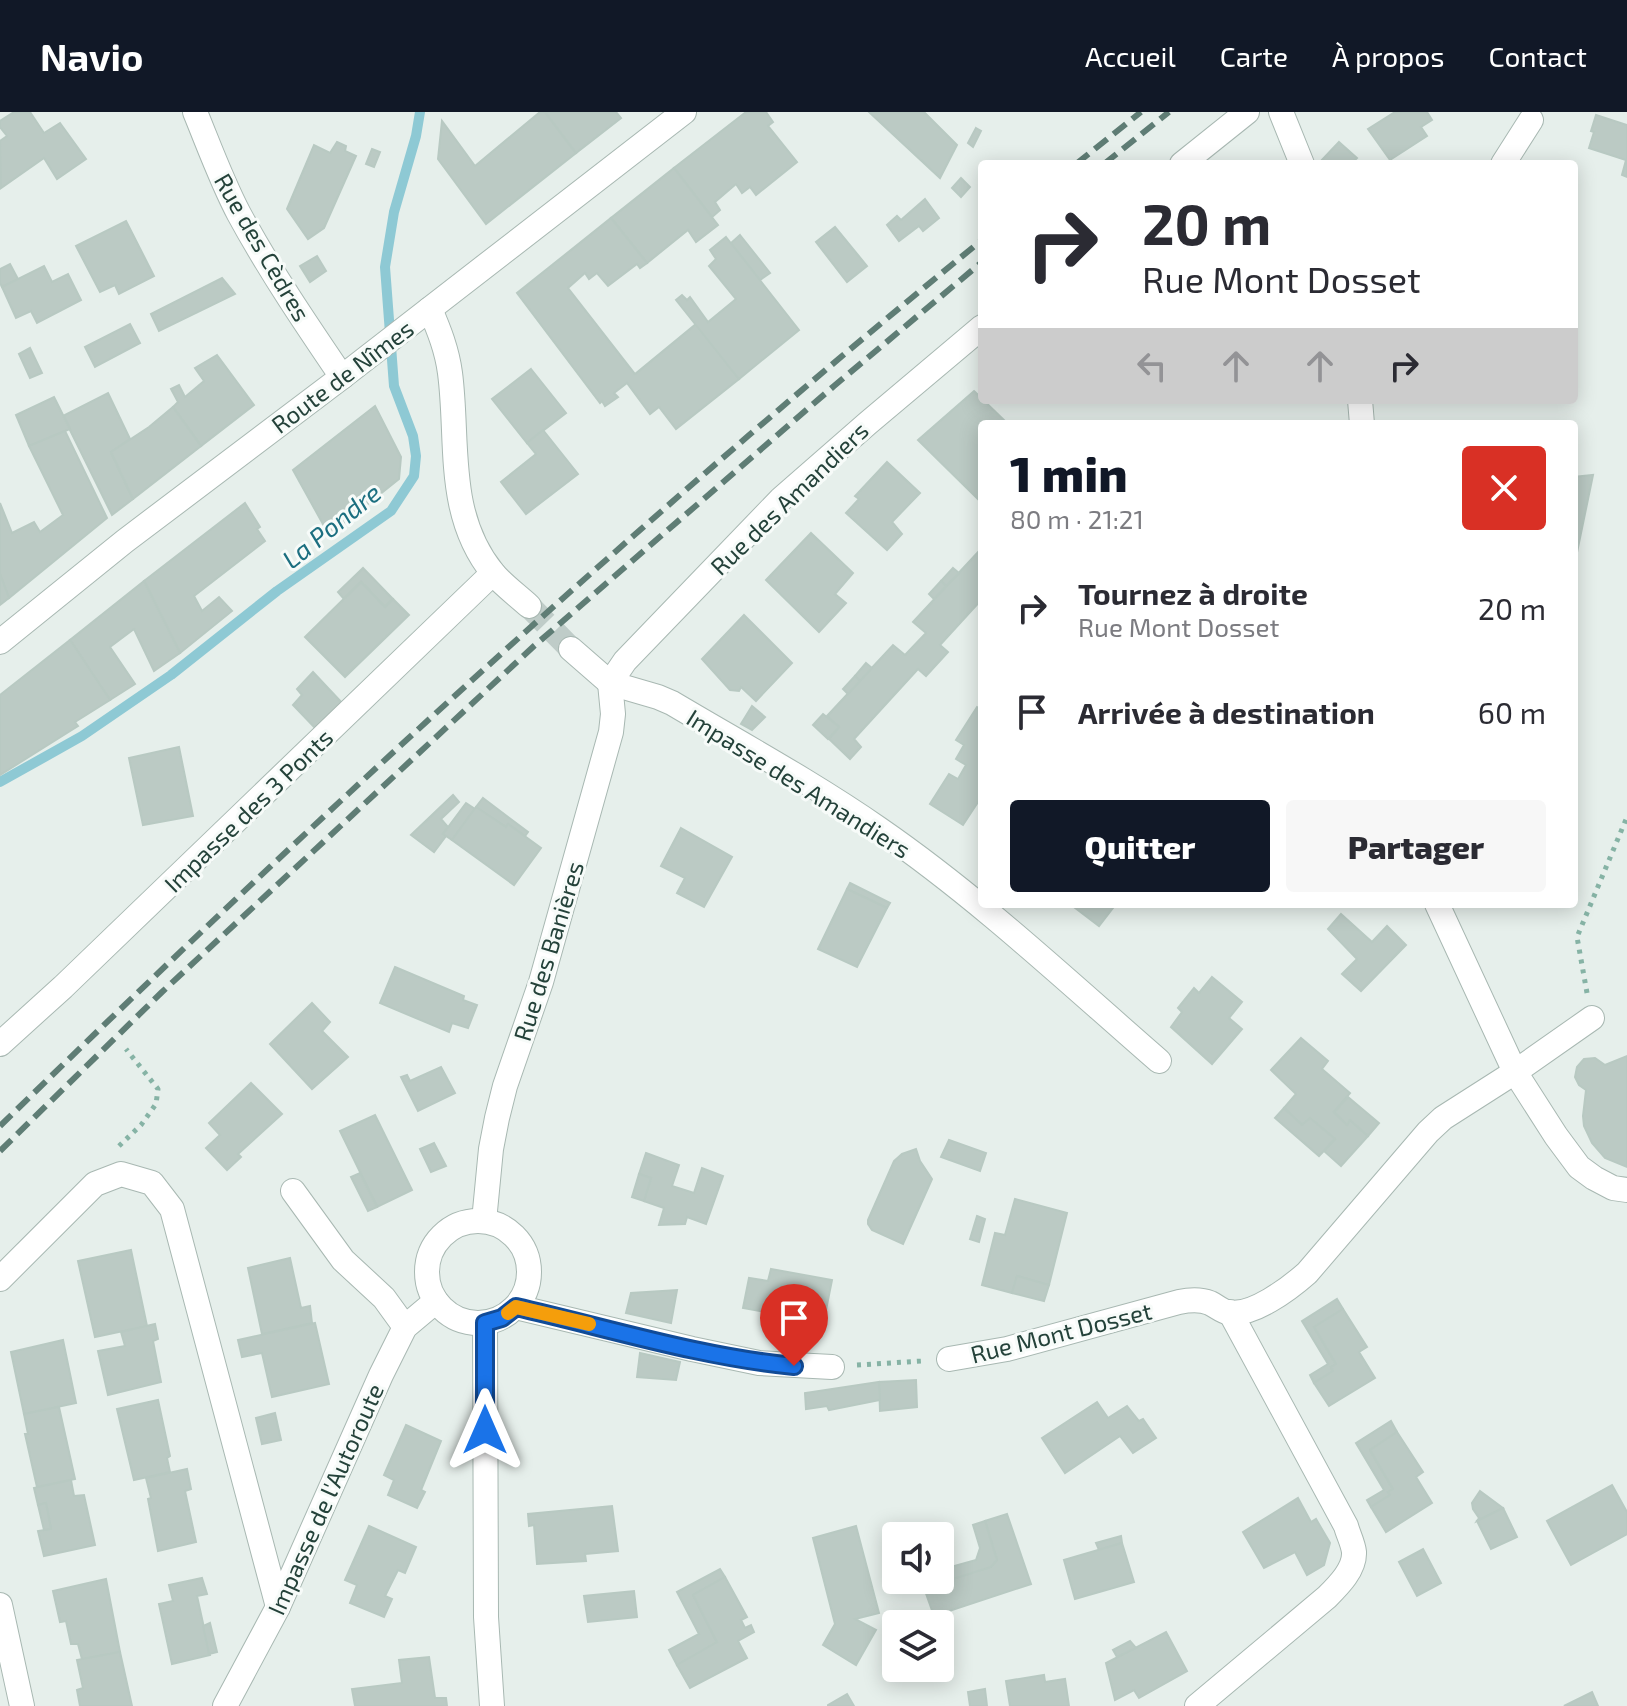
<!DOCTYPE html>
<html lang="fr">
<meta charset="utf-8">
<style>
:root{--surface:#fff;--page:#f7f7f7;--text:#2b2b33;--muted:#7c7c81;--accent:#111827}
body{margin:0;font-family:"Exo 2",sans-serif;background:var(--page);color:var(--text);height:100vh;display:flex;flex-direction:column;font-size:30px;white-space:nowrap}
*{box-sizing:border-box;margin:0}
p{font-size:26px;color:var(--muted)}
.icon{flex:none;width:44px;height:44px;fill:none;stroke:currentColor;stroke-width:2;stroke-linecap:round;stroke-linejoin:round}
.map{position:relative;flex:1;overflow:hidden}
.side{position:absolute;left:978px;top:308px;width:600px;height:488px;display:flex;flex-direction:column;background:var(--surface);border-radius:8px;box-shadow:0 4px 20px #0003}
.side>*{flex:none}
.top-card{position:absolute;left:978px;top:48px;width:600px;height:244px;border-radius:8px;box-shadow:0 4px 20px #0003;background:#fff;color:var(--text);overflow:hidden}
.controls{position:absolute;left:882px;top:1410px;display:grid;gap:16px}
.controls a{display:grid;place-items:center;width:72px;height:72px;border-radius:8px;background:var(--surface);box-shadow:0 4px 20px #0003;font-size:40px}
.pin{position:absolute;display:grid;place-items:center;width:68px;height:68px;color:#fff;margin:-82px -34px;border-radius:50% 50% 50% 0;rotate:-45deg;box-shadow:0 0 8px #0007}
.pin .icon{rotate:45deg}
.me{position:absolute;width:88px;margin:-44px;rotate:0deg;stroke-linejoin:round;filter:drop-shadow(0 0 6px #0008)}
.turn{display:flex;align-items:center;gap:28px;height:168px;padding:0 32px;font-size:36px}
.turn .icon{width:104px;height:104px;stroke-width:2.5}
.turn b{display:block;font-size:56px;line-height:68px}
.lanes{display:flex;align-items:center;height:76px;padding:0 32px;background:#0003;justify-content:center;gap:40px;direction:ltr}
.lanes .off{opacity:.35}
.round{display:grid;place-items:center;flex:none;width:84px;height:84px;border-radius:8px;background:var(--page)}
.headline{display:flex;align-items:center;justify-content:space-between;height:136px;padding:0 32px}
h1{font-size:48px;font-weight:800;line-height:60px;color:var(--accent)}
.action{display:flex;gap:16px;margin-top:auto;padding:16px 32px}
.action a{flex:1;height:92px;border-radius:8px;background:var(--accent);color:#fff;font-size:32px;font-weight:800;line-height:92px;text-align:center}
.action a+a{background:var(--page);color:var(--text)}
ul{padding:0;list-style:none}
li{display:flex;align-items:center;gap:24px;height:104px;padding:0 32px}
li div{flex:1}
li b{display:block;font-size:30px}
li em{font-style:normal}
header{display:flex;align-items:center;gap:48px;box-sizing:border-box;height:112px;padding:0 40px;background:var(--accent);color:#fff}
header strong{font-size:38px}
nav{display:flex;gap:44px;margin-inline-start:auto;font-size:28px}
.map>svg:first-child{display:block}
.lines{fill:none;stroke-linecap:round;stroke-linejoin:round}
.stream{stroke:#8ec9d4;stroke-width:10}
.building{fill:#bbcac4;stroke:#b8c9c2;stroke-width:2}
.minor-tunnel{stroke:#bfccc8;stroke-width:24;stroke-dasharray:24 12;stroke-linecap:butt}
.minor-casing{stroke:#a8b8b2;stroke-width:26}
.path{stroke:#86b3a5;stroke-width:5;stroke-dasharray:4 6;stroke-linecap:butt}
.minor{stroke:#fff;stroke-width:24}
.rail{stroke:#5f7d75;stroke-width:6;stroke-dasharray:16 8;stroke-linecap:butt}
.route-casing{stroke:#114b97;stroke-width:20}
.route{stroke:#1a73e8;stroke-width:14}
.slow{stroke:#f59e0b;stroke-width:14}
.labels{text-anchor:middle;dominant-baseline:central;stroke-width:6;stroke-linejoin:round;paint-order:stroke}
.street-label{font-size:24px;fill:#24423a;stroke:#f7fbf9}
.water-label{font-size:26px;font-style:italic;fill:#1c6f80;stroke:#f7fbf9}
</style>
<header>
<strong>Navio</strong>
<nav><a>Accueil</a><a>Carte</a><a>À propos</a><a>Contact</a></nav>
</header>
<div class="map">
<svg width="1627" height="1594" viewBox="0 0 1627 1594">
<rect width="100%" height="100%" fill="#e6efeb"/>
<g class="lines">
<!-- stream -->
<path class="stream" d="M0,670L82,624L171,563L277,479L391,399L414,364L416,344L413,324L394,274L385,155L394,100L416,24L420,0"/>
</g>
<!-- building -->
<g class="building">
<path d="M14,0H30L44,21L60,11L86,47L57,67L44,46L1,76L0,29L7,24L0,15V9Z"/>
<path d="M540,0H545L576,41L486,112L438,47L442,9L475,54Z"/>
<path d="M545,0H616L621,6L576,41Z"/>
<path d="M746,0H766L773,10L768,14L797,50L756,83L750,75L742,81L736,72L715,90L720,98L712,105L674,56Z"/>
<path d="M869,0H924L957,33L940,66Z"/>
<path d="M1395,0H1427L1432,8L1421,15L1427,24L1390,48L1368,17Z"/>
<path d="M1596,3L1627,13V65L1622,63L1626,48L1589,36L1594,20L1591,19Z"/>
<path d="M976,16L981,19L973,35L968,31Z"/>
<path d="M337,30L346,34L345,39L356,44L324,116L308,127L287,97L314,33L330,41Z"/>
<path d="M1339,30L1357,46L1351,52H1322L1320,50Z"/>
<path d="M372,37L380,40L374,55L366,52Z"/>
<path d="M674,56L718,113L696,130L688,118L647,151L611,106Z"/>
<path d="M961,66L970,75L961,85L952,76Z"/>
<path d="M925,87L939,106L923,119L919,114L899,129L887,113L897,104L901,108Z"/>
<path d="M611,106L647,151L640,156L637,152L608,174L597,161L589,167L585,161L568,176L635,262L696,212L739,267L676,317L659,295L650,302L627,271L614,281L618,285L605,294L602,289L600,291L517,181Z"/>
<path d="M126,109L154,164L119,182L115,173L100,180L76,134Z"/>
<path d="M835,115L867,154L847,170L816,130Z"/>
<path d="M740,123L770,161L760,168L731,131Z"/>
<path d="M726,125L799,218L739,267L676,188L682,183L687,188L690,185L708,210L736,187L709,154L716,147L710,138Z"/>
<path d="M317,144L326,159L310,170L300,154Z"/>
<path d="M10,152L18,167L2,175L0,171V157Z"/>
<path d="M44,154L52,170L68,162L81,188L37,211L31,199L16,206L2,175Z"/>
<path d="M222,166L235,182L159,219L151,202Z"/>
<path d="M130,212L140,231L95,255L85,235Z"/>
<path d="M30,236L42,261L30,266L19,242Z"/>
<path d="M217,243L254,293L201,334L173,295L178,290L171,277L179,273L185,285L204,269L195,256Z"/>
<path d="M531,257L566,301L527,331L492,287Z"/>
<path d="M974,279L1008,312H982V391L918,328Z"/>
<path d="M108,281L130,327L111,340L133,387L112,403L63,304Z"/>
<path d="M54,285L70,317L29,334L16,303Z"/>
<path d="M375,294L401,345L399,367L329,423L293,358Z"/>
<path d="M173,295L201,334L133,387L111,340L149,315Z"/>
<path d="M543,318L578,362L526,402L501,370L536,342L527,331Z"/>
<path d="M65,319L107,406L9,486L0,462V391L12,421L34,410L40,420L63,403L29,334Z"/>
<path d="M887,350L920,381L892,410L902,422L887,438L846,401L859,387L855,384Z"/>
<path d="M1593,363L1574,455V365Z"/>
<path d="M245,391L260,415L257,417L265,429L194,484L202,499L219,485L232,499L180,541L144,469Z"/>
<path d="M811,421L853,461L835,482L846,491L819,520L766,468Z"/>
<path d="M980,438L982,440V487L940,533L948,540L926,564L918,557L854,627L861,635L850,647L829,627L839,615L827,604L893,533L905,543L926,521L913,510Z"/>
<path d="M363,456L393,487L385,495L361,470L344,487L338,480Z"/>
<path d="M953,456L959,461L946,474L941,469Z"/>
<path d="M0,462L9,486L0,493Z"/>
<path d="M144,469L180,541L154,559L134,517L110,535L135,572L110,588L70,528Z"/>
<path d="M941,469L946,474L934,487L929,482Z"/>
<path d="M361,470L385,495L393,487L409,503L345,565L305,525Z"/>
<path d="M744,503L792,551L756,589L741,575L739,579L730,578L702,547Z"/>
<path d="M70,528L110,588L75,610L78,614L0,663V583Z"/>
<path d="M866,551L872,556L860,569L855,564Z"/>
<path d="M313,560L344,593L318,619L293,593L302,583L297,577Z"/>
<path d="M855,564L860,569L848,582L843,577Z"/>
<path d="M752,594L765,605L752,618L741,612Z"/>
<path d="M977,595L982,598V684L963,713L930,692L949,662L958,667L966,653L956,647L964,633L956,628Z"/>
<path d="M823,602L839,615L828,627L813,613Z"/>
<path d="M179,635L193,704L143,713L129,646Z"/>
<path d="M453,683L459,690L441,707L448,715L443,722L446,724L434,740L411,723Z"/>
<path d="M483,686L528,720L525,724L508,712L506,715L476,695Z"/>
<path d="M466,691L475,697L452,728L443,722Z"/>
<path d="M476,695L506,715L508,712L541,736L514,773L452,728Z"/>
<path d="M681,716L732,745L704,795L677,781L685,766L661,754Z"/>
<path d="M850,771L890,791L887,796L847,777Z"/>
<path d="M847,777L887,796L857,855L818,837Z"/>
<path d="M1070,792H1116L1099,814Z"/>
<path d="M1341,802L1372,830L1387,814L1406,833L1361,879L1342,862L1357,847L1328,817Z"/>
<path d="M395,855L464,884L463,888L477,893L468,916L452,911L449,920L380,891Z"/>
<path d="M1212,865L1242,890L1229,906L1242,917L1212,952L1171,915L1182,900L1178,896L1194,876L1199,881Z"/>
<path d="M312,891L330,910L322,919L348,945L312,977L270,932Z"/>
<path d="M1301,926L1328,949L1322,957L1350,981L1334,1000L1347,1013L1350,1008L1368,1024L1341,1054L1324,1039L1335,1027L1310,1006L1302,1013L1284,996L1296,982L1271,958Z"/>
<path d="M1627,944V1055L1605,1046L1592,1031L1584,1014L1583,1004L1586,978L1579,973L1575,965L1577,955L1584,947L1595,946L1605,953Z"/>
<path d="M441,955L455,981L418,999L401,965L407,963L410,969Z"/>
<path d="M251,971L282,1002L238,1042L241,1045L227,1058L206,1036L220,1023L209,1011Z"/>
<path d="M1348,985L1379,1011L1368,1024L1350,1008L1347,1013L1334,1000Z"/>
<path d="M1284,996L1302,1013L1310,1006L1335,1027L1319,1044L1275,1006Z"/>
<path d="M375,1003L412,1078L377,1095L340,1019Z"/>
<path d="M949,1028L986,1041L980,1059L941,1045Z"/>
<path d="M434,1031L446,1054L431,1060L420,1037Z"/>
<path d="M916,1037L920,1049L932,1067L903,1132L872,1118L868,1112V1108L894,1049L902,1042Z"/>
<path d="M646,1041L679,1053L672,1074L694,1081L702,1056L723,1064L706,1112L687,1105L685,1112L659,1113L664,1096L644,1089L651,1066L639,1062Z"/>
<path d="M360,1061L377,1095L368,1099L351,1065Z"/>
<path d="M639,1062L651,1066L644,1089L632,1085Z"/>
<path d="M1015,1087L1067,1101L1049,1173L1017,1164L1012,1181L982,1173L995,1121L1005,1123Z"/>
<path d="M977,1104L985,1107L979,1130L970,1127Z"/>
<path d="M131,1138L147,1214L95,1225L78,1149Z"/>
<path d="M290,1146L301,1196L310,1194L312,1211L262,1222L248,1156Z"/>
<path d="M771,1157L832,1168L822,1218L791,1213L793,1205L743,1196L749,1166L768,1169Z"/>
<path d="M1017,1164L1049,1173L1044,1189L1012,1181Z"/>
<path d="M677,1178L671,1211L626,1201L631,1181Z"/>
<path d="M1337,1187L1343,1197L1314,1215L1336,1252L1331,1255L1333,1259L1314,1271L1310,1263L1328,1252L1302,1209Z"/>
<path d="M1343,1197L1367,1235L1359,1240L1375,1266L1329,1294L1314,1271L1333,1259L1331,1255L1336,1252L1314,1215Z"/>
<path d="M315,1211L329,1272L272,1285L262,1241L242,1245L238,1228Z"/>
<path d="M155,1212L158,1227L153,1229L161,1270L108,1283L98,1239L125,1234L121,1220Z"/>
<path d="M63,1228L76,1291L24,1302L11,1240Z"/>
<path d="M640,1241L680,1250L676,1268L637,1265Z"/>
<path d="M916,1268L917,1295L880,1299L879,1270Z"/>
<path d="M879,1270L880,1288L829,1298L827,1294L806,1297L805,1281Z"/>
<path d="M158,1288L170,1344L167,1346L170,1360L134,1368L117,1297Z"/>
<path d="M1097,1290L1108,1306L1127,1294L1139,1309L1143,1307L1156,1326L1133,1341L1120,1324L1065,1361L1042,1326Z"/>
<path d="M59,1295L75,1367L37,1375L25,1322H28L24,1302Z"/>
<path d="M275,1301L281,1328L262,1332L256,1306Z"/>
<path d="M1391,1309L1397,1320L1370,1338L1393,1377L1388,1380L1390,1383L1371,1395L1367,1388L1384,1378L1356,1331Z"/>
<path d="M406,1313L441,1329L421,1378L425,1380L417,1396L388,1383L394,1368L384,1363Z"/>
<path d="M1397,1320L1423,1360L1416,1365L1432,1391L1386,1420L1371,1395L1390,1383L1388,1380L1393,1377L1370,1338Z"/>
<path d="M187,1357L191,1377L185,1379L196,1430L158,1439L148,1387L151,1386L146,1366Z"/>
<path d="M71,1368L74,1384L84,1383L95,1433L44,1444L38,1419L51,1417L46,1391L38,1393L34,1376Z"/>
<path d="M1612,1373L1627,1400V1422L1571,1453L1547,1409Z"/>
<path d="M1480,1379L1503,1396L1477,1409L1479,1406L1473,1397L1472,1391Z"/>
<path d="M1298,1386L1311,1410L1316,1407L1330,1431L1324,1453L1307,1463L1295,1440L1264,1456L1243,1420Z"/>
<path d="M46,1391L51,1417L44,1418L38,1393Z"/>
<path d="M612,1394L618,1439L585,1442L586,1449L537,1452L534,1413L529,1414L528,1402Z"/>
<path d="M1503,1396L1517,1425L1491,1437L1477,1409Z"/>
<path d="M1007,1402L1031,1472L934,1504L924,1476L991,1455L997,1448L985,1409Z"/>
<path d="M985,1409L997,1448L991,1455L924,1476L922,1468H940V1458L976,1448L980,1436L973,1413Z"/>
<path d="M369,1414L416,1435L405,1461L398,1458L385,1484L392,1487L384,1505L350,1491L357,1473L345,1468Z"/>
<path d="M856,1414L879,1501L855,1507L876,1518L856,1553L823,1533L835,1512L813,1426Z"/>
<path d="M1121,1424L1122,1431L1099,1438L1096,1431Z"/>
<path d="M1122,1431L1134,1470L1075,1487L1064,1448Z"/>
<path d="M1423,1437L1441,1471L1417,1484L1399,1450Z"/>
<path d="M720,1457L725,1465L693,1483L717,1530L677,1553L669,1538L699,1522L677,1480Z"/>
<path d="M725,1465L747,1505L741,1508L745,1516L751,1513L754,1520L738,1529L747,1546L690,1576L677,1553L717,1530L693,1483Z"/>
<path d="M202,1466L207,1482L197,1484L210,1543L172,1552L159,1492L173,1489L169,1473Z"/>
<path d="M106,1467L120,1540L82,1547L78,1532H71L66,1509L60,1510L53,1479Z"/>
<path d="M634,1479L637,1505L588,1510L584,1484Z"/>
<path d="M210,1511L217,1540L209,1542L203,1514Z"/>
<path d="M1166,1520L1187,1559L1139,1586L1134,1578L1115,1588L1106,1551Z"/>
<path d="M1130,1529L1136,1536L1117,1545L1113,1538Z"/>
<path d="M120,1540L132,1594H80L77,1578L83,1576L77,1548Z"/>
<path d="M429,1545L435,1586H446L447,1594H355L352,1577L402,1571L399,1548Z"/>
<path d="M1044,1563L1045,1570L1065,1567L1069,1594H1010L1006,1569Z"/>
<path d="M985,1577L987,1594H970L968,1580Z"/>
<path d="M1592,1580L1598,1594H1564Z"/>
<path d="M847,1582L854,1594H828V1593Z"/>
</g>
<g class="lines">
<!-- minor-tunnel -->
<path class="minor-tunnel" d="M529,494L571,537"/>
<defs>
<g id="minor">
<path d="M195,0C209,34 222,70 239,102C270,159 306,212 342,265"/>
<path d="M1281,0L1302,52"/>
<path d="M1182,52L1247,0"/>
<path d="M1503,52L1531,8"/>
<path d="M430,197C439,218 447,238 450,261C459,329 445,402 493,461C503,473 517,483 529,494"/>
<path d="M1360,288L1362,312"/>
<path d="M0,530L125,429L342,265L684,0"/>
<path d="M571,537L610,571L658,585L672,591C741,632 813,671 879,717C979,786 1068,870 1159,949"/>
<path d="M610,571L625,549L781,387L868,311L982,215"/>
<path d="M1437,792L1515,960L1556,1024L1579,1055L1594,1066L1613,1076L1627,1078"/>
<path d="M0,932L63,875L493,461"/>
<path d="M293,1079L343,1148L384,1186L405,1215"/>
<circle cx="478" cy="1160" r="51"/>
<path d="M484,1109L491,1037L497,1006L505,974L541,870L611,620L613,602L610,571"/>
<path d="M0,1167L95,1072L121,1062L152,1071L172,1097L278,1495"/>
<path d="M516,1195L692,1237L759,1251L832,1255"/>
<path d="M485,1211L486,1505L492,1594"/>
<path d="M949,1247L1007,1237L1179,1190C1189,1188 1200,1187 1210,1191C1216,1194 1222,1199 1227,1200C1251,1206 1290,1176 1307,1161L1428,1020L1443,1006L1515,960L1592,906"/>
<path d="M0,1493L22,1594"/>
<path d="M225,1594L278,1495L381,1263L405,1215L436,1189"/>
<path d="M1197,1594L1327,1485C1339,1473 1355,1457 1354,1440C1353,1431 1348,1422 1346,1414L1230,1200"/>
</g>
</defs>
<!-- minor casing -->
<use href="#minor" class="minor-casing"/>
<!-- path -->
<g class="path">
<path d="M1587,881L1577,825L1627,705"/>
<path d="M119,1034L141,1013L156,992L158,977L126,937"/>
<path d="M857,1253L923,1249"/>
</g>
<!-- minor -->
<use href="#minor" class="minor"/>
<!-- rail -->
<g class="rail">
<path d="M1076,52L1141,0"/>
<path d="M1104,52L1169,0"/>
<path d="M0,1014C315,706 640,407 982,128"/>
<path d="M0,1039L162,880L534,534L834,274L982,150"/>
</g>
</g>
<g class="lines">
<defs>
<path id="route" d="M485,1318V1211L502,1206L516,1195C608,1216 700,1245 794,1254"/>
</defs>
<!-- route casing -->
<use href="#route" class="route-casing"/>
<!-- route -->
<use href="#route" class="route"/>
<!-- slow -->
<path class="slow" d="M508,1201L516,1195L589,1212"/>
</g>
<g class="labels">
<!-- street labels -->
<g class="street-label">
<text transform="translate(263 135) rotate(60)">Rue des Cèdres</text>
<text transform="translate(342 264) rotate(-37)">Route de Nîmes</text>
<text transform="translate(789 386) rotate(-44)">Rue des Amandiers</text>
<text transform="translate(799 671) rotate(32)">Impasse des Amandiers</text>
<text transform="translate(248 698) rotate(-44)">Impasse des 3 Ponts</text>
<text transform="translate(548 839) rotate(-73)">Rue des Banières</text>
<text transform="translate(1061 1220) rotate(-14)">Rue Mont Dosset</text>
<text transform="translate(325 1387) rotate(-66)">Impasse de l'Autoroute</text>
</g>
<!-- water labels -->
<g class="water-label">
<text transform="translate(331 413) rotate(-39)">La Pondre</text>
</g>
</g>
</svg>
<div class="controls">
<a><svg class="icon" aria-label="sound" viewBox="0 0 24 24"><path d="M4 9h4l5-4v14l-5-4H4zM17 9q2 3 0 6"/></svg></a>
<a><svg class="icon" aria-label="layers" viewBox="0 0 24 24"><path d="M12 4l9 5-9 5-9-5zM3 14l9 5 9-5"/></svg></a>
</div>
<div class="pin" style="left:794px;top:1254px;background:#d93025"><svg class="icon" aria-label="arrive" viewBox="0 0 24 24"><path d="M6 21V4h12l-3 4 3 4H6"/></svg></div>
<svg class="me" style="left:485px;top:1318px" viewBox="-20 -20 40 40"><path d="M0-17L14 15 0 8-14 15z" fill="#1a73e8" stroke="#fff" stroke-width="4"/></svg>
<div class="top-card">
<div class="turn"><svg class="icon" aria-label="right" viewBox="0 0 24 24"><path d="M7 20v-9h11M14 6l5 5-5 5"/></svg><div><b>20 m</b>Rue Mont Dosset</div></div>
<div class="lanes"><svg class="icon off" aria-label="left" viewBox="0 0 24 24"><path d="M17 20v-9H6M10 6l-5 5 5 5"/></svg><svg class="icon off" aria-label="ahead" viewBox="0 0 24 24"><path d="M12 20V5M6 11l6-6 6 6"/></svg><svg class="icon off" aria-label="ahead" viewBox="0 0 24 24"><path d="M12 20V5M6 11l6-6 6 6"/></svg><svg class="icon" aria-label="right" viewBox="0 0 24 24"><path d="M7 20v-9h11M14 6l5 5-5 5"/></svg></div>
</div>
<section class="side">
<div class="headline"><div><h1>1 min</h1><p>80 m · 21:21</p></div><a class="round" style="background:#d93025;color:#fff"><svg class="icon" aria-label="close" viewBox="0 0 24 24"><path d="M6 6l12 12M18 6L6 18"/></svg></a></div>
<ul>
<li><svg class="icon" aria-label="right" viewBox="0 0 24 24"><path d="M7 20v-9h11M14 6l5 5-5 5"/></svg><div><b>Tournez à droite</b><p>Rue Mont Dosset</p></div><em>20 m</em></li>
<li><svg class="icon" aria-label="arrive" viewBox="0 0 24 24"><path d="M6 21V4h12l-3 4 3 4H6"/></svg><div><b>Arrivée à destination</b></div><em>60 m</em></li>
</ul>
<div class="action"><a>Quitter</a><a>Partager</a></div>
</section>
</div>
